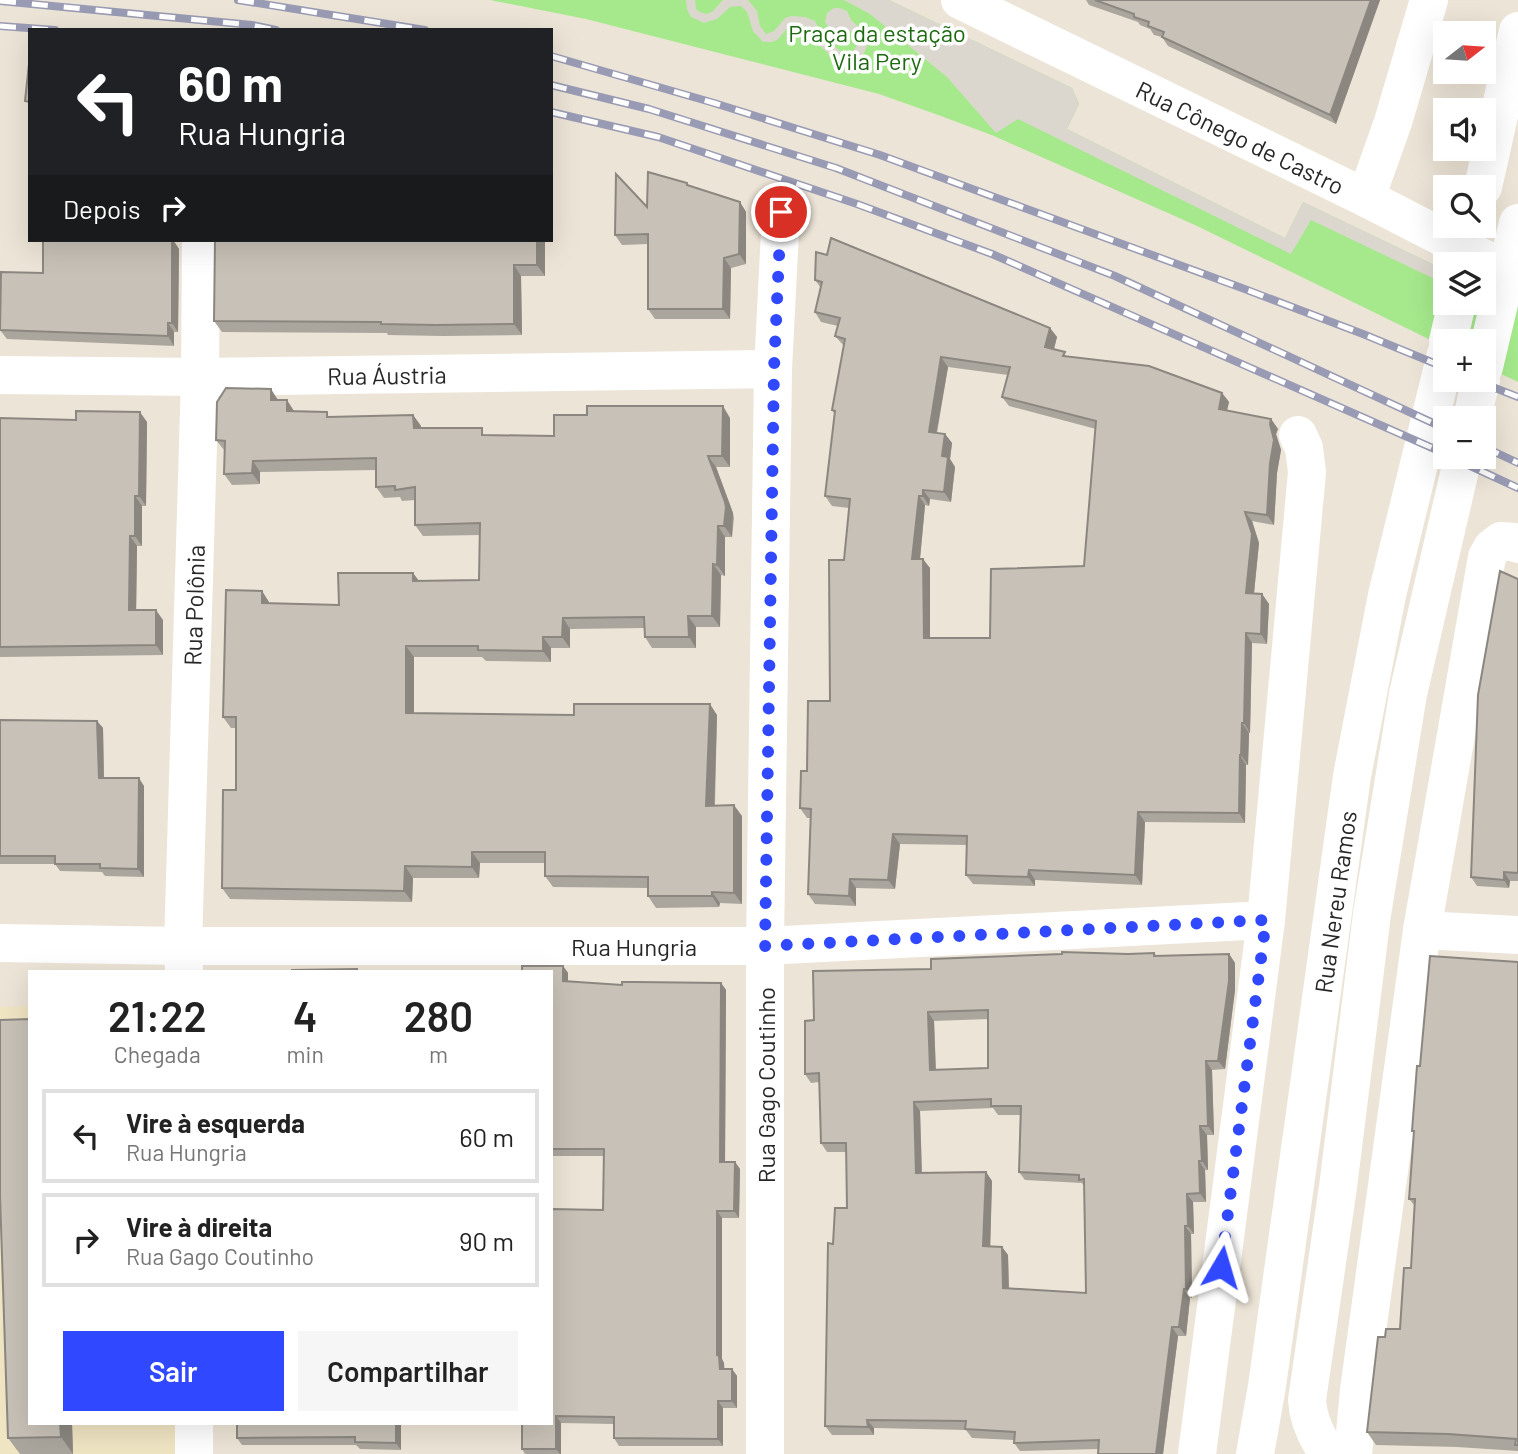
<!DOCTYPE html>
<html lang="pt">
<meta charset="utf-8">
<style>
:root{--surface:#fff;--page:#f6f6f6;--text:#222;--muted:#767676;--line:#e0e0e0;--accent:#3048ff}
body{margin:0;font-family:Barlow,sans-serif;background:var(--page);color:var(--text);height:100vh;display:flex;flex-direction:column;font-size:26px;white-space:nowrap}
*{box-sizing:border-box;margin:0}
p{font-size:23px;color:var(--muted)}
.icon{flex:none;width:38px;height:38px;fill:none;stroke:currentColor;stroke-width:2;stroke-linecap:round;stroke-linejoin:round}
.map{position:relative;flex:1;overflow:hidden}
.side{position:absolute;left:28px;top:970px;width:525px;height:455px;display:flex;flex-direction:column;background:var(--surface);border-radius:0px;box-shadow:0 7px 28px #0002}
.side>*{flex:none}
.hud{position:absolute;left:28px;top:28px;width:525px;height:214px;border-radius:0px;box-shadow:0 7px 28px #0002;background:#202124;color:#fff;overflow:hidden}
.needle{width:46px;rotate:73deg}
.tools{position:absolute;left:1433px;top:21px;display:grid;gap:14px}
.tools a{display:grid;place-items:center;width:63px;height:63px;border-radius:0px;background:var(--surface);box-shadow:0 7px 28px #0002;font-size:35px}
.pin{position:absolute;display:grid;place-items:center;width:60px;height:60px;color:#fff;margin:-30px;border:4px solid #fff;border-radius:50%;box-shadow:0 2px 7px #0007}
.me{position:absolute;width:77px;margin:-38px;rotate:7deg;stroke-linejoin:round;filter:drop-shadow(0 0 5px #0008)}
.turn{display:flex;align-items:center;gap:24px;height:147px;padding:0 35px;font-size:32px}
.turn .icon{width:91px;height:91px;stroke-width:2.5}
.turn b{display:block;font-size:49px;line-height:60px}
.then{display:flex;align-items:center;height:66px;padding:0 35px;background:#0003;gap:14px;font-size:26px}
.eta{display:flex;justify-content:space-evenly;align-items:center;height:119px;text-align:center}
.eta b{font-size:42px;font-weight:600;line-height:49px}
.cta{display:flex;gap:14px;margin-top:auto;padding:14px 35px}
.cta a{flex:1;height:80px;border-radius:0px;background:var(--accent);color:#fff;font-size:28px;font-weight:600;line-height:80px;text-align:center}
.cta a+a{background:var(--page);color:var(--text)}
ul{padding:0;list-style:none}
li{display:flex;align-items:center;gap:21px;height:94px;margin:0 14px 10px;padding:0 21px;border:4px solid var(--line);border-radius:0px}
li div{flex:1}
li b{display:block;font-size:26px}
li em{font-style:normal}
.map>svg:first-child{display:block}
.education{fill:#f0e5c3}
.green{fill:#a5e98c}
.plaza{fill:#dbd7ce}
.lines{fill:none;stroke-linecap:round;stroke-linejoin:round}
.minor{stroke:#fff;stroke-width:38}
.tertiary{stroke:#fff;stroke-width:38}
.secondary{stroke:#fff;stroke-width:38}
.rail-casing{stroke:#999bb4;stroke-width:8}
.rail{stroke:#fff;stroke-width:5;stroke-dasharray:16;stroke-linecap:butt}
.wall{fill:#aba69d;fill-rule:evenodd}
.shaded-wall{fill:#8b8780}
.building{fill:#c7c1b7;stroke:#8b8780;stroke-width:2;fill-rule:evenodd}
.route{stroke:#3048ff;stroke-width:12;stroke-dasharray:0 21.6}
.labels{text-anchor:middle;dominant-baseline:central;stroke-width:7;stroke-linejoin:round;paint-order:stroke}
.park-label{font-size:24px;fill:#1d6a11;stroke:#fff}
.street-label{font-size:24px;fill:#272727;stroke:#fff}
</style>
<div class="map">
<svg width="1518" height="1454" viewBox="0 0 1518 1454">
<rect width="100%" height="100%" fill="#ece4d6"/>
<!-- education -->
<path class="education" d="M30,1006V1423H182L184,1454H0V1007Z"/>
<!-- green -->
<path class="green" d="M490,0H889L1072,88L1079,104L1067,129L1285,238L1303,202L1445,270L1446,303L1518,304V382L1484,366V341H1446L1445,347L1195,225L994,136L941,116L879,94L586,19Z"/>
<!-- plaza -->
<g class="plaza">
<path d="M686,0H695L696,9L698,11L706,14L712,12L723,0H748L757,11L760,26L766,34L774,31L785,18L791,16L805,17L815,21L822,35L829,42L840,51L847,54L854,51L857,45L858,40L856,33L849,31L839,34L831,32L825,22L827,13L834,8H839L847,11L851,20L863,31L867,46L864,53L856,62L843,63L830,55L820,46L808,28L803,25L798,23L790,25L778,39L773,42H763L753,31L747,12L741,6L730,7L717,19L704,23L691,17L687,9Z"/>
<path d="M844,0H889L1072,88L1079,104L1067,129L1285,238L1303,202L1445,270V284L1311,220L1291,254L1018,119L996,133L947,77L870,14Z"/>
</g>
<g class="lines">
<!-- minor -->
<g class="minor">
<path d="M1366,198L1393,122L1429,0"/>
<path id="s1" d="M0,375L200,377L773,369"/>
<path d="M1422,930L1518,935"/>
<path id="s2" d="M0,943L183,946H765L1266,920"/>
<path id="s3" d="M184,971L183,946L200,377L201,240"/>
<path d="M194,1423V1454"/>
<path d="M765,1454V946L773,369L781,212"/>
<path d="M1197,1454L1266,920L1307,472L1304,448L1298,435"/>
<path d="M1353,1454L1359,1390L1422,930L1487,557L1492,548L1501,541L1514,542L1518,544"/>
</g>
<!-- tertiary -->
<g class="tertiary">
<path d="M1483,187L1518,31"/>
<path d="M1448,341L1457,303"/>
<path d="M1484,367L1518,223"/>
<path d="M1472,418L1481,380"/>
<path id="s4" d="M1255,1454L1267,1386L1352,776L1387,595L1446,354"/>
<path d="M1328,1454C1317,1438 1308,1419 1307,1400L1338,1187L1372,914L1408,694L1463,457"/>
</g>
<!-- secondary -->
<path class="secondary" id="s5" d="M960,0L1366,198L1518,276"/>
<defs>
<g id="rail">
<path d="M238,0L425,30"/>
<path d="M0,1L252,25L276,30"/>
<path d="M0,26L55,30"/>
<path d="M551,56L714,103L880,155L1242,288L1363,334L1446,368"/>
<path d="M551,85L649,109L836,168L1115,276L1446,429"/>
<path d="M551,112L658,137L857,204L992,254L1446,454"/>
<path d="M1475,380L1518,397"/>
<path d="M1484,447L1518,463"/>
<path d="M1451,457L1518,488"/>
</g>
</defs>
<!-- rail casing -->
<use href="#rail" class="rail-casing"/>
<!-- rail -->
<use href="#rail" class="rail"/>
</g>
<!-- wall -->
<g class="wall">
<path d="M1086,0H1380L1336,124L1168,46L1162,37L1154,35L1150,29L1140,25L1138,22L1089,5Z"/>
<path d="M687,183L689,186L740,202L746,212V264L731,268L730,319H655L648,309V244L622,245L615,235L647,207Z"/>
<path d="M173,240L179,249L178,332H174V346L7,339L0,330L43,273Z"/>
<path d="M215,240H545V276H521L522,335L443,336L388,335L387,333L222,332L214,321Z"/>
<path d="M815,280L1050,328L1057,337L1054,349L1068,357L1222,393L1229,402L1227,411L1271,419L1278,429L1276,434L1281,450L1277,473L1274,525L1252,521L1259,543L1254,594H1262L1269,604L1267,644L1252,643L1250,733H1249L1248,765H1246L1245,823L1145,822L1142,885L1035,880V886L973,884L966,875L967,845L900,844L895,889L856,888V906L815,904L808,894L811,818H807L800,808L807,771L830,701L849,508L832,506L825,496L835,414L832,410L844,346L835,336L838,326L821,322L815,312L821,288ZM948,367L1008,375L1002,397L1009,406L1096,429L1084,566L990,638H930V568L920,559L925,505L929,506L930,499L951,502L955,467L950,459L952,443L945,434L937,433Z"/>
<path d="M278,400L294,411L331,417L413,415L421,426V428L487,435L554,436L730,418V467H716L733,513L734,518L732,537H725V576L721,575L720,627H696V648H652L645,637L644,628L570,629V648H551V662L486,661L482,657H414V713L574,715H717L715,805L742,816V904L720,903L719,907L656,908L648,896V888L553,887L545,876V863H480L479,878H413L412,902L230,899L222,888L236,790V728H231L223,717L262,591L269,603L339,605L413,573L419,581L479,580L480,535L423,536L415,525V500L402,501L400,497L384,498L376,487V470L260,472V484L232,485L224,474L225,451L216,440Z"/>
<path d="M0,418L147,422L146,506H142V546H137L136,610L163,620V655L0,657Z"/>
<path d="M1518,579V881H1510L1509,888L1477,886L1471,877Z"/>
<path d="M0,720L97,721L103,728L104,778L144,786V877L105,876L102,872L60,871L55,864H0Z"/>
<path d="M1154,953L1157,956L1229,954L1235,963V990L1225,1069L1212,1070L1214,1135H1207L1208,1170H1205L1206,1202H1193L1194,1234H1191L1192,1298H1190L1186,1336H1178L1163,1454H1098V1449L1020,1451L1014,1443V1440L972,1438L966,1430L874,1428V1435H832L825,1426L833,1244L847,1208L846,1152H827L821,1143L819,1082L811,1083L805,1074L814,1020L931,969ZM988,1019V1068L936,1070L934,1021ZM993,1108L998,1115H1020L1019,1172L1025,1180L1082,1183L1085,1188L1086,1293L1009,1289L1008,1255L1002,1247L990,1246L992,1181L986,1172L922,1173L920,1111Z"/>
<path d="M1518,962V1451L1457,1447L1376,1445L1367,1432L1385,1337L1400,1329L1411,1268L1415,1206L1409,1199L1414,1133L1412,1131L1420,1066Z"/>
<path d="M563,966L568,973V982L622,985L721,983L726,990L725,1162H735L740,1169L739,1218H722V1359L724,1363V1369H732L737,1376V1408H723V1446H619L614,1438V1424L561,1423V1454H525L522,1449V1425H401V1450L360,1449L356,1445H242L237,1438V1423H551L603,1210L604,1156H551V971Z"/>
<path d="M30,1423H72L73,1454H20L8,1438Z"/>
</g>
<!-- shaded-wall -->
<g class="shaded-wall">
<path d="M1371,0H1380L1336,124L1330,115Z"/>
<path d="M740,202L746,212V264L739,254Z"/>
<path d="M173,240L179,249L178,332L172,323Z"/>
<path d="M537,240H545V276L537,265Z"/>
<path d="M724,258L731,268L730,319L723,309Z"/>
<path d="M514,265L521,276L522,335L514,324Z"/>
<path d="M168,323L174,332V346L168,336Z"/>
<path d="M1050,328L1057,337L1052,356L1045,347Z"/>
<path d="M941,357L948,367L935,441L929,432Z"/>
<path d="M271,389L278,400H271Z"/>
<path d="M1222,393L1229,402L1225,418L1219,409Z"/>
<path d="M287,400L294,411L295,422L287,411Z"/>
<path d="M723,406L730,418V467L722,456Z"/>
<path d="M140,412L147,422L146,506L139,496Z"/>
<path d="M413,415L421,426V439L414,428Z"/>
<path d="M1271,419L1278,429L1276,434L1281,450L1277,473L1274,525L1267,515L1270,463V424Z"/>
<path d="M945,434L952,443L950,459L955,467L951,502L944,492L942,456Z"/>
<path d="M708,456L716,467L733,513L732,537L724,526Z"/>
<path d="M253,461L260,472V484L252,473Z"/>
<path d="M923,490L930,499L929,506L923,496Z"/>
<path d="M135,496L142,506V546L135,536Z"/>
<path d="M919,496L925,505L919,569L912,559Z"/>
<path d="M1245,512L1252,521L1259,543L1253,602L1246,593Z"/>
<path d="M718,526L725,537V576L717,565Z"/>
<path d="M130,536L137,546L136,620L129,610Z"/>
<path d="M923,559L930,568V647L924,638Z"/>
<path d="M713,564L721,575L720,627L712,616Z"/>
<path d="M413,573L421,584L413,581Z"/>
<path d="M262,591L269,602V614L262,603Z"/>
<path d="M1262,594L1269,604L1267,644L1261,634Z"/>
<path d="M156,610L163,620V655L156,645Z"/>
<path d="M688,616L696,627V648L689,637Z"/>
<path d="M563,618L570,629V648L562,637Z"/>
<path d="M1246,633L1252,643L1250,733L1244,723Z"/>
<path d="M543,637L551,648V662L543,651Z"/>
<path d="M406,646L414,657V724L406,713Z"/>
<path d="M710,704L717,715L714,817L706,806Z"/>
<path d="M97,721L103,728L104,786L99,778Z"/>
<path d="M1242,723L1249,733L1248,765L1241,755Z"/>
<path d="M1240,755L1246,765L1245,823L1239,813Z"/>
<path d="M139,778L144,786V877L138,869Z"/>
<path d="M734,805L742,816V904L734,893Z"/>
<path d="M1138,812L1145,822L1142,885L1135,875Z"/>
<path d="M893,834L900,844L895,889L888,880Z"/>
<path d="M472,852L480,863L479,878L472,867Z"/>
<path d="M405,866L413,878L412,902L404,891Z"/>
<path d="M1029,870L1035,880V886L1028,877Z"/>
<path d="M1504,872L1510,881L1509,888L1504,880Z"/>
<path d="M850,879L856,888V906L849,896Z"/>
<path d="M712,892L720,903L719,907L712,896Z"/>
<path d="M1229,954L1235,963V990L1225,1069L1218,1061Z"/>
<path d="M563,966L568,973V988L563,981Z"/>
<path d="M721,983L726,990L725,1169L720,1162Z"/>
<path d="M928,1012L934,1021L936,1079L930,1070Z"/>
<path d="M1206,1061L1212,1070L1214,1135L1208,1126Z"/>
<path d="M914,1102L920,1111L922,1182L916,1173Z"/>
<path d="M1200,1126L1207,1135L1208,1170L1202,1161Z"/>
<path d="M1199,1161L1205,1170L1206,1202L1200,1193Z"/>
<path d="M735,1162L740,1169L739,1218L734,1211Z"/>
<path d="M986,1172L992,1181L990,1255L983,1246Z"/>
<path d="M1187,1194L1193,1202L1194,1234L1188,1226Z"/>
<path d="M717,1211L722,1218V1359L724,1363L725,1376L720,1369L717,1355Z"/>
<path d="M1185,1226L1191,1234L1192,1298L1186,1289Z"/>
<path d="M1002,1247L1008,1255L1009,1297L1003,1288Z"/>
<path d="M1184,1289L1190,1298L1186,1336L1179,1327Z"/>
<path d="M1172,1327L1178,1336L1163,1454H1156Z"/>
<path d="M732,1369L737,1376V1408L732,1401Z"/>
<path d="M718,1401L723,1408V1446L718,1439Z"/>
<path d="M556,1416L561,1423V1454H560L556,1449Z"/>
<path d="M867,1420L874,1428V1435L868,1427Z"/>
<path d="M60,1423H72L73,1454L61,1437Z"/>
<path d="M396,1423H400L401,1425V1450L396,1443Z"/>
</g>
<!-- building -->
<g class="building">
<path d="M1095,0H1371L1330,115L1162,37L1164,32L1148,26L1149,22L1134,17V14Z"/>
<path d="M29,64H30V102L25,101Z"/>
<path d="M648,172L687,183V185L740,202L739,254L724,258L723,309H648V234L615,235L616,174L647,207Z"/>
<path d="M831,238L1050,328L1045,347L1065,352L1063,356L1149,366L1222,393L1219,409L1271,419L1270,424L1274,440L1270,463L1267,515L1245,512L1252,534L1246,593L1262,594L1261,634L1246,633L1244,723H1242L1241,755H1240L1239,813L1138,812L1135,875L1029,870L1028,877L966,875L967,836L893,834L888,880L850,879L849,896L808,894L811,809L800,808L801,771H807L808,701H830L829,560H844L850,499L825,496L835,411L832,410L845,339L835,336L840,318L815,312L822,282L815,280L816,252L827,255ZM941,357L1010,367L1002,397L1096,421L1084,566L991,569L990,638H924L923,559H912L919,496H923V490L944,492L948,457L942,456L945,434L929,432Z"/>
<path d="M43,240H172V323H168V336L0,330L1,272L43,273Z"/>
<path d="M215,240H537V265H514V324L435,325L381,324V322L214,321Z"/>
<path d="M226,388L271,389V400H287V411L327,412V417L413,415L414,428H482V435L554,436V415H587V406H723L722,456H708L725,502L726,507L724,526H718L717,565L713,564L712,616H688L689,637H645L644,617L563,618L562,637H543V651L478,650V646H406V713L574,715V704H710L706,806L734,805V893L712,892V896H648V877L545,876V852H472V867L405,866L404,891L222,888L223,790H236V717H223L226,590L262,591V603L339,605L338,573H413V581L479,580L480,523L415,525V487L395,490V486L376,487V458L253,461L252,473L224,474L225,441L216,440L217,402Z"/>
<path d="M76,411L140,412L139,496H135V536H130L129,610H156V645L0,647V418L76,420Z"/>
<path d="M1500,571L1518,579V873L1504,872V880L1471,877L1478,695Z"/>
<path d="M0,720L97,721L99,778H139L138,869L100,868V864H55V856H0Z"/>
<path d="M1062,952L1128,954L1154,953V956L1229,954V981L1218,1061H1206L1208,1126H1200L1202,1161H1199L1200,1193L1187,1194L1188,1226H1185L1186,1289H1184L1179,1327H1172L1156,1454H1098L1099,1440L1014,1443L1015,1432L965,1429L966,1421L867,1420L868,1427L825,1426L828,1243L833,1244L835,1208H847L846,1143H821L819,1073L805,1074V1021L814,1020L813,971L931,969V959L1062,954ZM988,1010V1068L930,1070L928,1012ZM991,1099V1106H1021L1019,1172L1079,1175V1180L1084,1179L1086,1293L1003,1288L1002,1247L983,1246L986,1172L916,1173L914,1102Z"/>
<path d="M1430,956L1518,962V1445H1515L1516,1439L1448,1434L1367,1432L1378,1337H1385L1386,1329H1400L1404,1268H1411L1415,1199H1409L1414,1131H1412L1417,1066H1420Z"/>
<path d="M522,966H563V981L622,985V982H636L721,983L720,1162H735L734,1211H717V1355L719,1356L720,1369H732V1401H718V1439L614,1438V1417L556,1416V1449H522V1423H551V1209L603,1210L604,1149H551V971H522Z"/>
<path d="M357,969V971H292V970Z"/>
<path d="M30,1019V1423H60L61,1437L8,1438L0,1196V1020Z"/>
<path d="M237,1423H396V1443L355,1442V1437L237,1438Z"/>
</g>
<g class="lines">
<!-- route -->
<path class="route" d="M781,212L774,369L765,946L1266,920L1221,1267"/>
</g>
<g class="labels">
<!-- park labels -->
<g class="park-label">
<text x="877" y="32">Praça da estação<tspan x="877" dy="28">Vila Pery</tspan></text>
</g>
<!-- street labels -->
<g class="street-label">
<text stroke="none"><textPath href="#s5" startOffset="312">Rua Cônego de Castro</textPath></text>
<text stroke="none"><textPath href="#s1" startOffset="387">Rua Áustria</textPath></text>
<text stroke="none"><textPath href="#s3" startOffset="366">Rua Polônia</textPath></text>
<text stroke="none"><textPath href="#s4" startOffset="558">Rua Nereu Ramos</textPath></text>
<text stroke="none"><textPath href="#s2" startOffset="634">Rua Hungria</textPath></text>
<text transform="translate(765 1085) rotate(-90)">Rua Gago Coutinho</text>
</g>
</g>
</svg>
<div class="tools">
<a><svg class="needle" viewBox="-14 -14 28 28"><path d="M0-13l5 13h-10z" fill="#e53935"/><path d="M0 13l5-13h-10z" fill="#767676"/></svg></a>
<a><svg class="icon" aria-label="sound" viewBox="0 0 24 24"><path d="M4 9h4l5-4v14l-5-4H4zM17 9q2 3 0 6"/></svg></a>
<a><svg class="icon" aria-label="search" viewBox="0 0 24 24"><circle cx="10" cy="10" r="6"/><path d="M15 15l6 6"/></svg></a>
<a><svg class="icon" aria-label="layers" viewBox="0 0 24 24"><path d="M12 4l9 5-9 5-9-5zM3 14l9 5 9-5"/></svg></a>
<a>+</a>
<a>−</a>
</div>
<div class="pin" style="left:781px;top:212px;background:#d93025"><svg class="icon" aria-label="arrive" viewBox="0 0 24 24"><path d="M6 21V4h12l-3 4 3 4H6"/></svg></div>
<svg class="me" style="left:1221px;top:1267px" viewBox="-20 -20 40 40"><path d="M0-17L14 15 0 8-14 15z" fill="#3048ff" stroke="#fff" stroke-width="4"/></svg>
<div class="hud">
<div class="turn"><svg class="icon" aria-label="left" viewBox="0 0 24 24"><path d="M17 20v-9H6M10 6l-5 5 5 5"/></svg><div><b>60 m</b>Rua Hungria</div></div>
<div class="then">Depois<svg class="icon" aria-label="right" viewBox="0 0 24 24"><path d="M7 20v-9h11M14 6l5 5-5 5"/></svg></div>
</div>
<section class="side">
<div class="eta">
<div><b>21:22</b><p>Chegada</p></div>
<div><b>4</b><p>min</p></div>
<div><b>280</b><p>m</p></div>
</div>
<ul>
<li><svg class="icon" aria-label="left" viewBox="0 0 24 24"><path d="M17 20v-9H6M10 6l-5 5 5 5"/></svg><div><b>Vire à esquerda</b><p>Rua Hungria</p></div><em>60 m</em></li>
<li><svg class="icon" aria-label="right" viewBox="0 0 24 24"><path d="M7 20v-9h11M14 6l5 5-5 5"/></svg><div><b>Vire à direita</b><p>Rua Gago Coutinho</p></div><em>90 m</em></li>
</ul>
<div class="cta"><a>Sair</a><a>Compartilhar</a></div>
</section>
</div>
